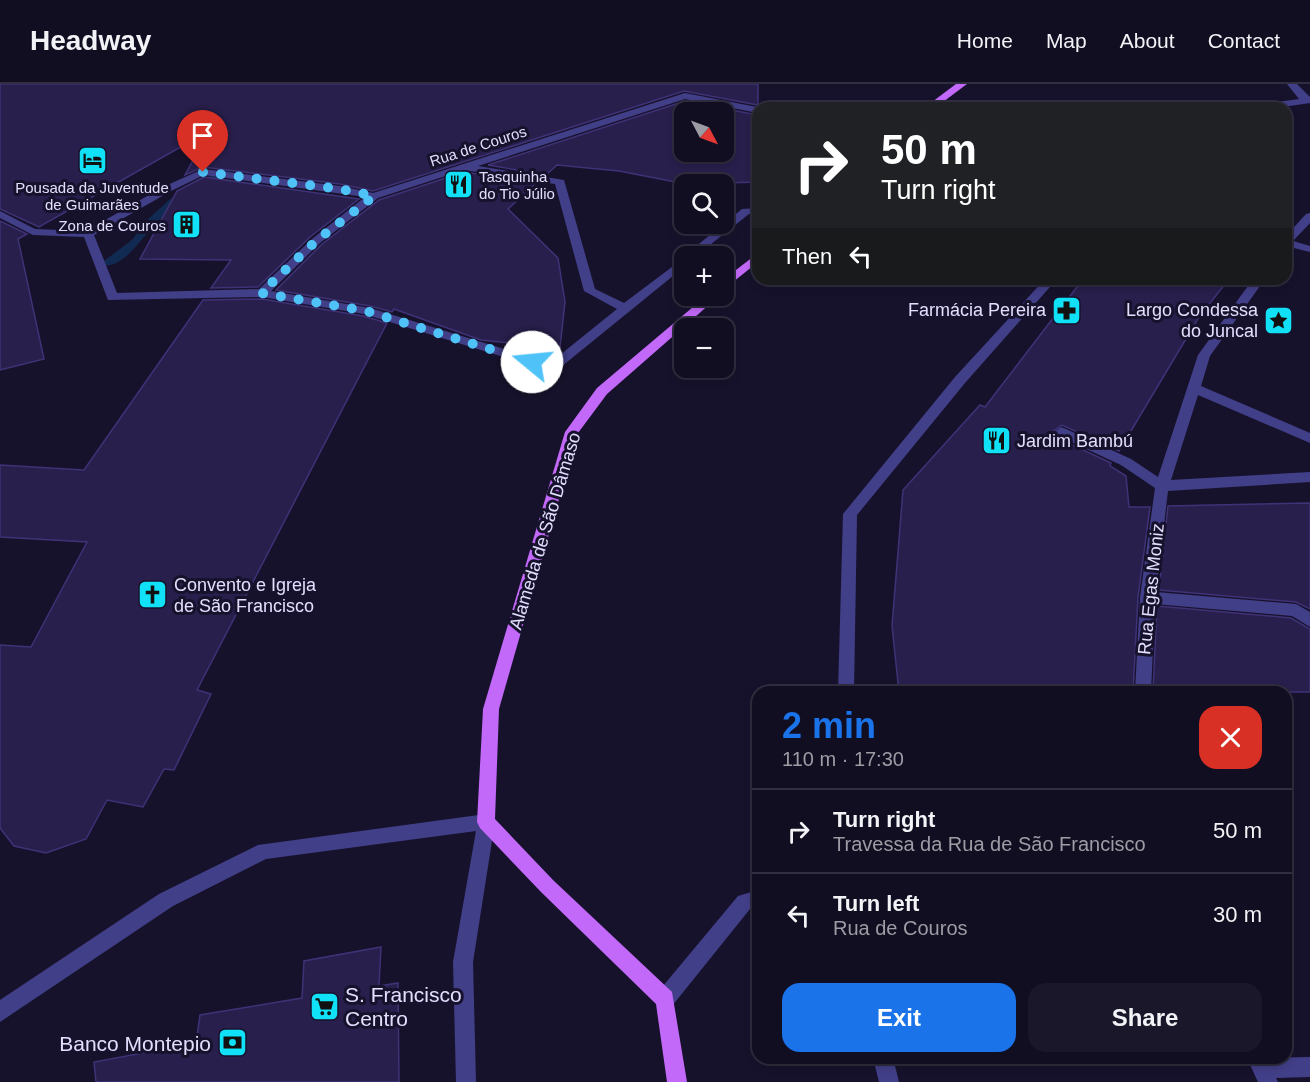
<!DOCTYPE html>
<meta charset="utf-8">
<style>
:root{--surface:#110e21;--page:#1a172a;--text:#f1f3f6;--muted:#9c9ca5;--line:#302e3f;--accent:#1a73e8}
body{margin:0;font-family:Arial,sans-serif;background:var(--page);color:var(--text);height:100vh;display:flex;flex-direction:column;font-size:22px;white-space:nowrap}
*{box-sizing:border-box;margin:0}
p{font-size:20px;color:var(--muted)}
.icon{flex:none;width:33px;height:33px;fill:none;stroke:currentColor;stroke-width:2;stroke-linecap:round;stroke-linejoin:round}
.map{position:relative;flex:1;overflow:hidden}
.drawer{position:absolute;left:752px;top:602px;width:540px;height:378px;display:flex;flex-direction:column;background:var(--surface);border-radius:18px;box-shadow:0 3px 9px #0003,0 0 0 2px var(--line)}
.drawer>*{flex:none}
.hud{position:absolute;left:752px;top:18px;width:540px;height:183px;border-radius:18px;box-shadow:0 3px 9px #0003,0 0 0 2px var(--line);background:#202124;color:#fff;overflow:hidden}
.needle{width:39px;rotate:131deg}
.controls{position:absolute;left:674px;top:18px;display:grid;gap:12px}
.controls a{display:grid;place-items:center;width:60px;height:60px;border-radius:12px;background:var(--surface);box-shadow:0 3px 9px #0003,0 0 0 2px var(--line);font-size:30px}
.pin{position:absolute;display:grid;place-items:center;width:51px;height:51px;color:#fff;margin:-62px -26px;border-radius:50% 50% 50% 0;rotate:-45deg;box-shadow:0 0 6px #0007}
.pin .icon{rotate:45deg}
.me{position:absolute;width:66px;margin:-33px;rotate:287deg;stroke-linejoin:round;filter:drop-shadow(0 0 4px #0008)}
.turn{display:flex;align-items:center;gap:21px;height:126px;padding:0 30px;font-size:27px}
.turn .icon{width:78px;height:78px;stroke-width:2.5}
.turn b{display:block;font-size:42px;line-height:51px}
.then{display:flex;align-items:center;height:57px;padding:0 30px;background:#0003;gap:12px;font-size:22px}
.round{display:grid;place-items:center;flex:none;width:63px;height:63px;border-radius:18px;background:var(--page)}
.overview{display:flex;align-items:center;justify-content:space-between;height:102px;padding:0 30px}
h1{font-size:36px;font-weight:700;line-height:45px;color:var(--accent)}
.action{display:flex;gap:12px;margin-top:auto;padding:12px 30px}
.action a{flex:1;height:69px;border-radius:18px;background:var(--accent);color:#fff;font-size:24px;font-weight:700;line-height:69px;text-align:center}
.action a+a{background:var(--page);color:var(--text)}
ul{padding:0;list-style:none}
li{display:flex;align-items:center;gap:18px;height:84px;padding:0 30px;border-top:2px solid var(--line)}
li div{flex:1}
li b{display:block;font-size:22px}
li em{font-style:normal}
header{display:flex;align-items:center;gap:36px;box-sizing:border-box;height:84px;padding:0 30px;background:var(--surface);border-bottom:2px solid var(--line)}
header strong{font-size:28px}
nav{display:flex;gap:33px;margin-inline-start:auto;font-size:21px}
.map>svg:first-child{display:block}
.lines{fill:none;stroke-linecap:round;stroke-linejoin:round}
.stream{fill:#112a51;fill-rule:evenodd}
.building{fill:#281f4c;stroke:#3f3277;stroke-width:1.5;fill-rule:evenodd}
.minor{fill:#423f89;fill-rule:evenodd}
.major{fill:#c369fa;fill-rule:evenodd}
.route{stroke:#4fc3f7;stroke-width:10;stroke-dasharray:0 18}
.labels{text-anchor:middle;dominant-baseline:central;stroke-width:6;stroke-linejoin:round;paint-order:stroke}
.far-street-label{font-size:15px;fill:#e2defe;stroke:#17122c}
.far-poi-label{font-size:15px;fill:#e2defe;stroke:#17122c;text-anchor:start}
.poi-label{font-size:18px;fill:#e2defe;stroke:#17122c;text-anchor:end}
.street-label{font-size:18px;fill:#e2defe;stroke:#17122c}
.near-poi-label{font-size:21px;fill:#e2defe;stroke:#17122c;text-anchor:start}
</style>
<header>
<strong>Headway</strong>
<nav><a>Home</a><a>Map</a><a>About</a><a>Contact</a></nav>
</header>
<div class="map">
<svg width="1310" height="998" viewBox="0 0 1310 998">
<rect width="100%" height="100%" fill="#17122c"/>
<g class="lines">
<!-- stream -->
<path class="stream" d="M242,73L246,74V78C214,98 179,115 153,142C143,153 122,185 104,181V177L133,155L144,139L169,116Z"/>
</g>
<!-- building -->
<g class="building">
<path d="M0,0H758V21L684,7L373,107L340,100L203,83L185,91L209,47L39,143L0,125Z"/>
<path d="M685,17L758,31V98L686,100L619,87L557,81L546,91L488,81ZM684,28H723V68H684Z"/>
<path d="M464,88L536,99L508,125L558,174L565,218L560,264L481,256L394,225L392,228L370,222L276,206L321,161L379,116Z"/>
<path d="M204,93L359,115L310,153L258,203L211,204L231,176L140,175L177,107Z"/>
<path d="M0,137L27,150L18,155L44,275L0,286Z"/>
<path d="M1083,195H1229L1199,233L1119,367L1062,341L1052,348L1055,353L1111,379L1110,382L1126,392L1129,423H1150L1138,513L1133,608H899L892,542L903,406L980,321L985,323Z"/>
<path d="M262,215L363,232L387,239L197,606L211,610L174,686L164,685L143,723L107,716L86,755L46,769L14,762L0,744V561L31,563L87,458L0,453V381L84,386L203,216Z"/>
<path d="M1310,419V525L1296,518L1159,506L1168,422Z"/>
<path d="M1157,522L1291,534L1310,545V608H1153Z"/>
<path d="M381,863L379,902L398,899L399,998H96L94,978L196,959L200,931L302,914L304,877Z"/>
</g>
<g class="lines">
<!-- minor -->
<g class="minor">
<path d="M1287,0H1297L1310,13V19L1276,24H1251L1256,21L1299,15Z"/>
<path d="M685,9L762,24H758V29L685,15L478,82L564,96L595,205L624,219L684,174V183L556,287L552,288L364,230L262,213L108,216L84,153L33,151L0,134V127L35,145L86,147L163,103L203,85L340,102L373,109ZM464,86L555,100L584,207L617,225L550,279L370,224L271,207L320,159L378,114ZM204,91L365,113L312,155L259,205L117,209L94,151L171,107Z"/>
<path d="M758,124V130H749L696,172H684L742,125Z"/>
<path d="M1310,129V139L1293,157L1310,162V168L1286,162V152L1306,130Z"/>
<path d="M1045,195H1057L965,299L857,431L854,608H838L843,430L955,293Z"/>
<path d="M1253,195H1265L1210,272L1201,302L1310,349V359L1198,311L1171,396L1310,388V398L1168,407L1156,508L1296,520L1310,528V543L1292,532L1155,520L1151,608H1135L1140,513L1155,404L1121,381L1056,351L1054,348L1061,343L1066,345L1131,375L1158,393L1198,271Z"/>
<path d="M486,730L492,732L495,738L473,878L476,998H456L453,878L476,747L266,775L173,822L0,938V916L159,810L258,761Z"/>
<path d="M758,806V824L750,825L672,922L665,925L658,922L655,915L658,908L738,812Z"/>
<path d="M1310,973V993L1276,994L1278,998H1258L1247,974Z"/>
<path d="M873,974H893L899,998H879Z"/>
</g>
<!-- major -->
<g class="major">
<path d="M956,0H967L935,24H924Z"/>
<path d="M758,169V178L723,206V196Z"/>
<path d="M706,212H719L607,310L578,349L499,625L495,735L553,796L672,908L687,998H667L656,920L541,808L480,744L477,738L483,625L565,348L597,304Z"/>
</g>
</g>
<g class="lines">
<!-- route -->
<path class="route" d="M203,88L340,105L374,112L316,157L261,209L366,227L532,278"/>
</g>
<!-- icons -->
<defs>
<symbol id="hotel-square" viewBox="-11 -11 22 22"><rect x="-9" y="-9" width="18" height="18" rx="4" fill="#11e1f7" stroke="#17122c"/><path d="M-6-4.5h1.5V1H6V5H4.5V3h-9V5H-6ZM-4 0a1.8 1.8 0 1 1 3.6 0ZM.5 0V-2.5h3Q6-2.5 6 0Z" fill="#111"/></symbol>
<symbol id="restaurant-square" viewBox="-11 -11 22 22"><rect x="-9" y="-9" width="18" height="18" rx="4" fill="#11e1f7" stroke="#17122c"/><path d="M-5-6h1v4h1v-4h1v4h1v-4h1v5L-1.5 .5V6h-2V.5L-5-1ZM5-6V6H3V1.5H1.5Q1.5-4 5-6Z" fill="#111"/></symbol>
<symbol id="building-square" viewBox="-11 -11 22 22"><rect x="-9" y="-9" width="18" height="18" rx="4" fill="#11e1f7" stroke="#17122c"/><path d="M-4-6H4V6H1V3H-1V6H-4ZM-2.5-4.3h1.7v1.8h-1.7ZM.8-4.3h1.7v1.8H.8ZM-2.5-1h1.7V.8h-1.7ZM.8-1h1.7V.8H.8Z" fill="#111"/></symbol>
<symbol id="pharmacy-square" viewBox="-11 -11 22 22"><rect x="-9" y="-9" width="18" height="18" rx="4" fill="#11e1f7" stroke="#17122c"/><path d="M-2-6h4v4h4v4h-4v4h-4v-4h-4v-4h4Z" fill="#111"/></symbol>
<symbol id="sight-square" viewBox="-11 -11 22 22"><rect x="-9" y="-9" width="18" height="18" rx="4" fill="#11e1f7" stroke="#17122c"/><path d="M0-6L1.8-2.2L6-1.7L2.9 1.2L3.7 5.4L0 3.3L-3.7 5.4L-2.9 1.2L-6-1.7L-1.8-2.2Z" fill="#111"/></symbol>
<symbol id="church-square" viewBox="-11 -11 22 22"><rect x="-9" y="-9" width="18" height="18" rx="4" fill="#11e1f7" stroke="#17122c"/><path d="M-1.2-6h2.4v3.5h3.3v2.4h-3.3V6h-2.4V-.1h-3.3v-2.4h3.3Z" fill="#111"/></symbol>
<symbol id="supermarket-square" viewBox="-11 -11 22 22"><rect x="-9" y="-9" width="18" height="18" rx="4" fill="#11e1f7" stroke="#17122c"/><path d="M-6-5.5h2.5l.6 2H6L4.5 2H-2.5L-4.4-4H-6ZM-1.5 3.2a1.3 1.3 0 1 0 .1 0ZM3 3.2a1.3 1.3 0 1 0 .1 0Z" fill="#111"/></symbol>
<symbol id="bank-square" viewBox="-11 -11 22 22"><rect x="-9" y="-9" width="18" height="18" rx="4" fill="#11e1f7" stroke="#17122c"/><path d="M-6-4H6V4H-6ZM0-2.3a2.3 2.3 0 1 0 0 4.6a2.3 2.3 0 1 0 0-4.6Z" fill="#111"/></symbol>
</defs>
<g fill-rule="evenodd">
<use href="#hotel-square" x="76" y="60" width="33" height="33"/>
<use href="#restaurant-square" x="442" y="84" width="33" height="33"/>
<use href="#building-square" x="170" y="124" width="33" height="33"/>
<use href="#pharmacy-square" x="1050" y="210" width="33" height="33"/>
<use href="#sight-square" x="1262" y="220" width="33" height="33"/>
<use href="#restaurant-square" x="980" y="340" width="33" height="33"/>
<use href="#church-square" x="136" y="494" width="33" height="33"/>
<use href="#supermarket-square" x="308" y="906" width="33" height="33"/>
<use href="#bank-square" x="216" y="942" width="33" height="33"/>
</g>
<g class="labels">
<!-- far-street labels -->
<g class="far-street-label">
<text transform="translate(478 62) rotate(-18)">Rua de Couros</text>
</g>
<!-- far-poi labels -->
<g class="far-poi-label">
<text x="479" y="92">Tasquinha<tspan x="479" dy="17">do Tio Júlio</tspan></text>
<text x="92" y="103" text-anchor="middle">Pousada da Juventude<tspan x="92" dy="17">de Guimarães</tspan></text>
<text x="166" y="141" text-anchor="end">Zona de Couros</text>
</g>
<!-- poi labels -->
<g class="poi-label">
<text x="1046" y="226">Farmácia Pereira</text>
<text x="1258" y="226">Largo Condessa<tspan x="1258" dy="21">do Juncal</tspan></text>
<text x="1017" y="357" text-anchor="start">Jardim Bambú</text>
<text x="174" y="501" text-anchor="start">Convento e Igreja<tspan x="174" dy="21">de São Francisco</tspan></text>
</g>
<!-- street labels -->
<g class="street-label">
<text transform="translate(545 447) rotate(-73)">Alameda de São Dâmaso</text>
<text transform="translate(1151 505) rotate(-84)">Rua Egas Moniz</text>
</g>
<!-- near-poi labels -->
<g class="near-poi-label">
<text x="345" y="910">S. Francisco<tspan x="345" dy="24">Centro</tspan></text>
<text x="211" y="959" text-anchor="end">Banco Montepio</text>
</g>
</g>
</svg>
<div class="controls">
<a><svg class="needle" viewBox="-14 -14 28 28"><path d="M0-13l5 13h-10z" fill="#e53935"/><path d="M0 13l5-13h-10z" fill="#9c9ca5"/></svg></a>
<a><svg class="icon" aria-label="search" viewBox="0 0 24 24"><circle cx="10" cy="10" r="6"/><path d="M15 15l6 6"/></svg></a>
<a>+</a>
<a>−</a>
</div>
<div class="pin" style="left:203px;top:88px;background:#d93025"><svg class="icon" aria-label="arrive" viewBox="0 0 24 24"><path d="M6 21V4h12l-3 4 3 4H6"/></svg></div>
<svg class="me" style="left:532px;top:278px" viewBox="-20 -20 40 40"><circle r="19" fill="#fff"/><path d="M0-13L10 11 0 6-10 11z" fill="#4fc3f7"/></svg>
<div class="hud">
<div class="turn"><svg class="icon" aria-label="right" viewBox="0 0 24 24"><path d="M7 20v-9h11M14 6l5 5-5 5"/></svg><div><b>50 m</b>Turn right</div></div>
<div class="then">Then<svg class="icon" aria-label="left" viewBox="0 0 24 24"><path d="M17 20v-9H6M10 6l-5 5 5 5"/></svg></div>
</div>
<section class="drawer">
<div class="overview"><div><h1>2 min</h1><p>110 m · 17:30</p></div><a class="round" style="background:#d93025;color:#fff"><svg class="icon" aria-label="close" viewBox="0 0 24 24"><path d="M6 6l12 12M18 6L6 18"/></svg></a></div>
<ul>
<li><svg class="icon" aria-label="right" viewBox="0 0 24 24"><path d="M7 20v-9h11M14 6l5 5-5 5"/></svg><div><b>Turn right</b><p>Travessa da Rua de São Francisco</p></div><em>50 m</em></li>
<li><svg class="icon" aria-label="left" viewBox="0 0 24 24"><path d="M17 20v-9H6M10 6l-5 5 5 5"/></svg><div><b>Turn left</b><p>Rua de Couros</p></div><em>30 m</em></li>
</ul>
<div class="action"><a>Exit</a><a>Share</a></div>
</section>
</div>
